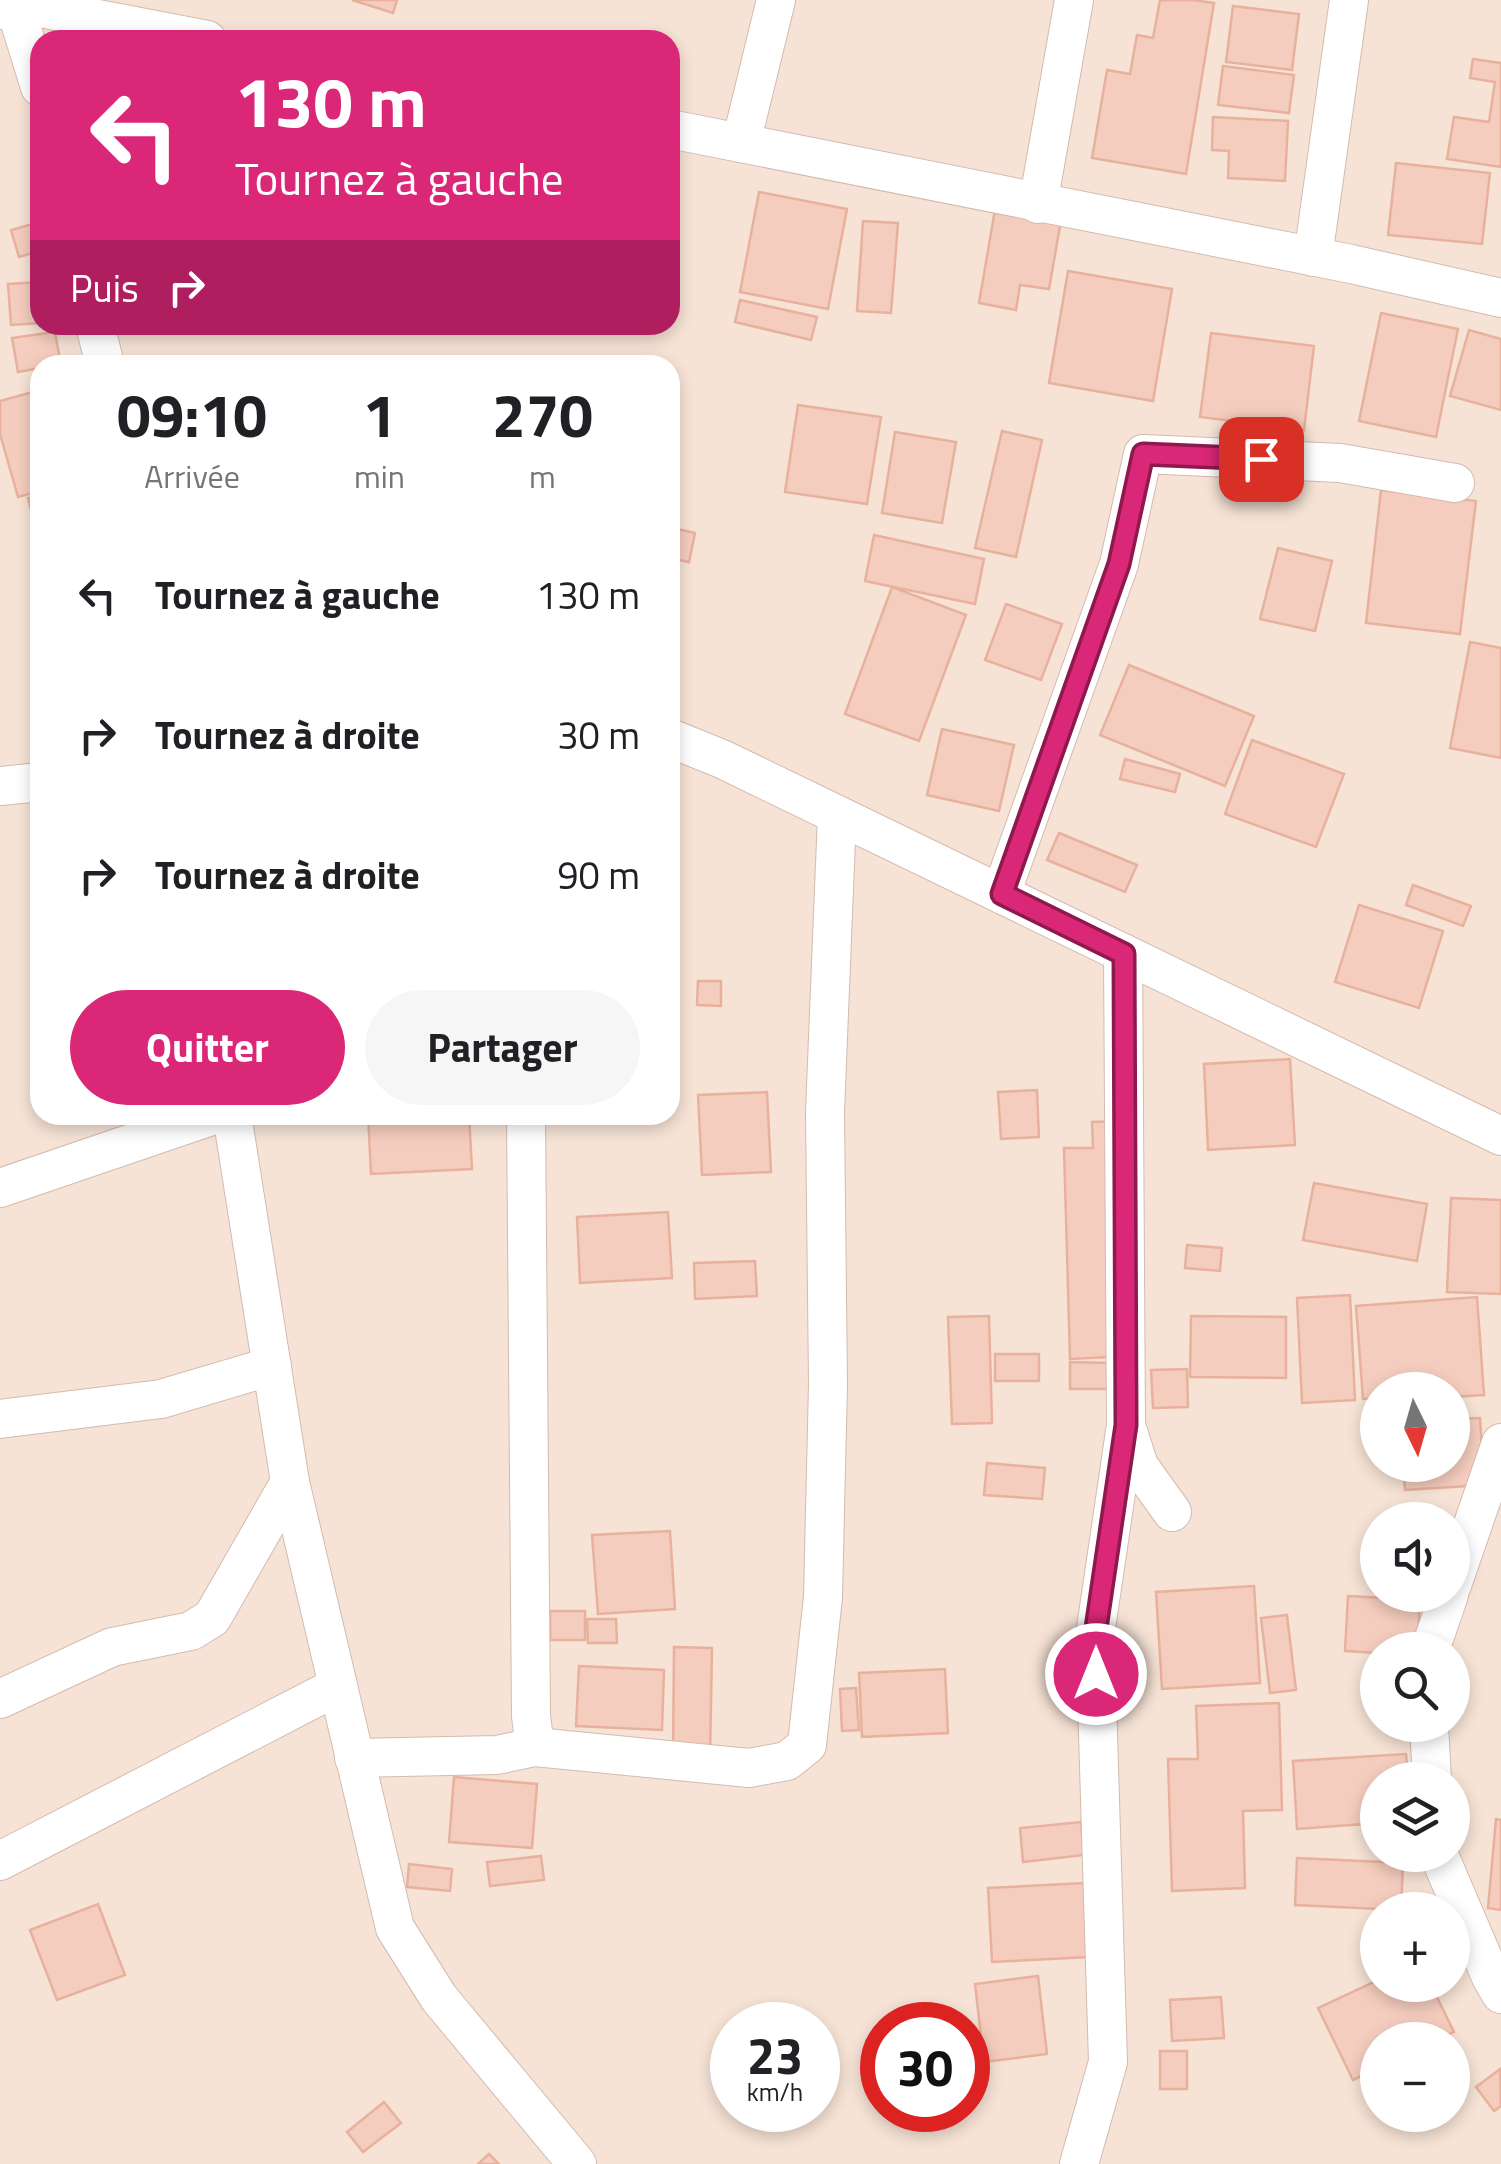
<!DOCTYPE html>
<html lang="fr">
<meta charset="utf-8">
<style>
:root{--surface:#fff;--page:#f6f6f6;--text:#202124;--muted:#757577;--accent:#db2777}
body{margin:0;font-family:"Titillium Web",sans-serif;background:var(--page);color:var(--text);height:100vh;display:flex;flex-direction:column;font-size:38px;white-space:nowrap}
*{box-sizing:border-box;margin:0}
p{font-size:32px;color:var(--muted)}
.icon{flex:none;width:55px;height:55px;fill:none;stroke:currentColor;stroke-width:2;stroke-linecap:round;stroke-linejoin:round}
.map{position:relative;flex:1;overflow:hidden}
.side{position:absolute;left:30px;top:355px;width:650px;height:770px;display:flex;flex-direction:column;background:var(--surface);border-radius:30px;box-shadow:0 5px 15px #0003}
.side>*{flex:none}
.banner{position:absolute;left:30px;top:30px;width:650px;height:305px;border-radius:30px;box-shadow:0 5px 15px #0003;background:#db2777;color:#fff;overflow:hidden}
.needle{width:65px;rotate:175deg}
.controls{position:absolute;left:1360px;top:1372px;display:grid;gap:20px}
.controls a{display:grid;place-items:center;width:110px;height:110px;border-radius:50%;background:var(--surface);box-shadow:0 5px 15px #0003;font-size:50px}
.speed{position:absolute;left:710px;top:2002px;display:flex;gap:20px;font-size:50px;font-weight:700;text-align:center}
.speed>*{display:grid;place-content:center;width:130px;height:130px;border-radius:50%;background:var(--surface);box-shadow:0 5px 15px #0003;line-height:1}
.speed small{font-size:25px;font-weight:400}
.speed .limit{border:15px solid #d22;background:#fff;color:#111}
.pin{position:absolute;display:grid;place-items:center;width:85px;height:85px;color:#fff;margin:-42px;border-radius:20px;box-shadow:0 5px 15px #0006}
.me{position:absolute;width:110px;margin:-55px;rotate:0deg;stroke-linejoin:round;filter:drop-shadow(0 0 8px #0008)}
.turn{display:flex;align-items:center;gap:35px;height:210px;padding:0 40px;font-size:45px}
.turn .icon{width:130px;height:130px;stroke-width:2.5}
.turn b{display:block;font-size:70px;line-height:85px}
.then{display:flex;align-items:center;height:95px;padding:0 40px;background:#0003;gap:20px;font-size:38px}
.eta{display:flex;justify-content:space-evenly;align-items:center;height:170px;text-align:center}
.eta b{font-size:60px;font-weight:700;line-height:70px}
.primary-button{display:flex;gap:20px;margin-top:auto;padding:20px 40px}
.primary-button a{flex:1;height:115px;border-radius:60px;background:var(--accent);color:#fff;font-size:40px;font-weight:700;line-height:115px;text-align:center}
.primary-button a+a{background:var(--page);color:var(--text)}
ul{padding:0;list-style:none}
li{display:flex;align-items:center;gap:30px;height:140px;padding:0 40px}
li div{flex:1}
li b{display:block;font-size:38px}
li em{font-style:normal}
.map>svg:first-child{display:block}
.residential{fill:#f6e3d5;fill-rule:evenodd}
.building{fill:#f4cdbe;stroke:#e8b19d;stroke-width:2.5}
.lines{fill:none;stroke-linecap:round;stroke-linejoin:round}
.minor-casing{stroke:#d3bbaf;stroke-width:40}
.minor{stroke:#fff;stroke-width:38}
.route-casing{stroke:#8e194d;stroke-width:25}
.route{stroke:#db2777;stroke-width:18}
</style>
<div class="map">
<svg width="1501" height="2164" viewBox="0 0 1501 2164">
<rect width="100%" height="100%" fill="#fdf2e7"/>
<!-- residential -->
<path class="residential" d="M0,0H1501V2164H0ZM40,40H670V325H40ZM40,365H670V1115H40ZM1378,1390H1452V1465H1378ZM1378,1520H1452V1595H1378ZM1378,1650H1452V1725H1378ZM1378,1780H1452V1855H1378ZM1378,1910H1452V1985H1378ZM732,2025H818V2110H732ZM882,2025H968V2110H882ZM1378,2040H1452V2115H1378Z"/>
<!-- building -->
<g class="building">
<path d="M352,0H397L393,13Z"/>
<path d="M1160,0H1193L1214,3L1186,174L1092,158L1107,70L1130,74L1137,35L1153,38Z"/>
<path d="M1233,6L1299,14L1292,70L1226,62Z"/>
<path d="M1473,59L1501,63V167L1447,159L1454,117L1489,122L1495,82L1470,78Z"/>
<path d="M1223,66L1294,75L1289,113L1218,105Z"/>
<path d="M1213,117L1288,121L1285,181L1228,178L1229,151L1212,150Z"/>
<path d="M1396,163L1490,173L1482,244L1388,235Z"/>
<path d="M759,192L847,209L828,309L740,292Z"/>
<path d="M996,204L1062,215L1049,289L1020,285L1016,310L979,303Z"/>
<path d="M863,221L898,223L891,313L857,311Z"/>
<path d="M40,222V251L19,257L11,230Z"/>
<path d="M1068,271L1172,289L1153,401L1049,383Z"/>
<path d="M40,282V323L11,325L8,284Z"/>
<path d="M740,300L817,317L811,340L735,322Z"/>
<path d="M1381,313L1458,329L1436,437L1359,421Z"/>
<path d="M1469,330L1501,339V410L1450,396Z"/>
<path d="M55,332L61,365H40V368L18,372L12,338Z"/>
<path d="M1211,333L1314,346L1304,430L1200,417Z"/>
<path d="M40,390V491L18,497L0,434V401Z"/>
<path d="M798,405L881,417L867,504L785,492Z"/>
<path d="M1002,431L1042,440L1016,557L975,548Z"/>
<path d="M895,432L956,442L942,523L882,513Z"/>
<path d="M1381,490L1476,501L1460,634L1366,623Z"/>
<path d="M40,495V547L28,498Z"/>
<path d="M677,529L695,533L689,562L670,558Z"/>
<path d="M874,535L984,559L975,604L865,581Z"/>
<path d="M1278,548L1332,561L1315,631L1260,619Z"/>
<path d="M892,587L966,615L919,741L845,714Z"/>
<path d="M1006,604L1062,624L1041,680L985,660Z"/>
<path d="M1470,642L1501,648V758L1450,748Z"/>
<path d="M1129,665L1254,716L1225,786L1100,735Z"/>
<path d="M942,729L1014,745L999,811L927,795Z"/>
<path d="M1252,740L1344,774L1316,847L1225,814Z"/>
<path d="M1125,759L1180,774L1175,792L1120,779Z"/>
<path d="M1059,833L1137,865L1125,892L1047,860Z"/>
<path d="M1413,885L1471,906L1463,926L1406,905Z"/>
<path d="M1359,905L1443,931L1419,1008L1335,982Z"/>
<path d="M698,981H721V1006L697,1005Z"/>
<path d="M1290,1059L1295,1145L1208,1150L1204,1064Z"/>
<path d="M1037,1090L1039,1137L1001,1139L998,1092Z"/>
<path d="M767,1092L771,1172L702,1175L698,1095Z"/>
<path d="M368,1115H469L472,1169L371,1174Z"/>
<path d="M1123,1121L1130,1356L1070,1359L1064,1148H1093L1092,1122Z"/>
<path d="M1314,1183L1427,1204L1417,1261L1303,1240Z"/>
<path d="M1451,1198L1501,1200V1294L1447,1292Z"/>
<path d="M668,1212L672,1278L580,1283L577,1217Z"/>
<path d="M1187,1245L1222,1248L1220,1271L1185,1268Z"/>
<path d="M755,1261L757,1296L695,1299L694,1263Z"/>
<path d="M1350,1295L1355,1400L1302,1403L1297,1298Z"/>
<path d="M1477,1297L1484,1395L1452,1397V1390H1378V1398L1363,1399L1356,1306Z"/>
<path d="M989,1316L992,1423L952,1424L948,1317Z"/>
<path d="M1191,1316L1286,1317V1378L1190,1377Z"/>
<rect x="995" y="1354" width="44" height="27"/>
<path d="M1070,1362L1111,1363V1389H1070Z"/>
<path d="M1187,1369L1188,1407L1153,1408L1151,1370Z"/>
<path d="M1480,1418L1484,1485L1405,1490L1403,1465H1452V1419Z"/>
<path d="M987,1463L1045,1468L1042,1499L984,1495Z"/>
<path d="M670,1531L675,1609L598,1614L592,1535Z"/>
<path d="M1254,1586L1260,1683L1162,1689L1156,1592Z"/>
<path d="M1348,1596L1420,1600L1417,1650H1378V1653L1345,1651Z"/>
<rect x="550" y="1611" width="35" height="29"/>
<path d="M1287,1615L1296,1690L1270,1693L1261,1618Z"/>
<path d="M587,1619H616L617,1643H588Z"/>
<path d="M674,1647L712,1648L710,1757L673,1756Z"/>
<path d="M579,1666L664,1670L662,1730L576,1726Z"/>
<path d="M945,1669L948,1733L862,1737L859,1673Z"/>
<path d="M856,1688L859,1730L842,1731L840,1689Z"/>
<path d="M1279,1703L1282,1810L1243,1811L1245,1888L1172,1891L1168,1759H1198L1196,1706Z"/>
<path d="M1406,1754L1408,1780H1378V1823L1297,1829L1293,1761Z"/>
<path d="M454,1777L537,1784L532,1848L449,1842Z"/>
<path d="M1496,1819L1501,1820V1910L1488,1908Z"/>
<path d="M1081,1822L1084,1855L1023,1862L1020,1828Z"/>
<path d="M541,1856L544,1880L490,1886L487,1862Z"/>
<path d="M1297,1858L1403,1863L1401,1910L1295,1905Z"/>
<path d="M409,1864L452,1869L450,1891L407,1887Z"/>
<path d="M1085,1883L1089,1957L992,1962L988,1888Z"/>
<path d="M98,1904L125,1975L57,2000L30,1930Z"/>
<path d="M1038,1976L1047,2054L984,2062L975,1984Z"/>
<path d="M1378,1980V1985H1431L1454,2032L1436,2040H1378V2068L1353,2080L1318,2008Z"/>
<path d="M1221,1997L1224,2038L1172,2041L1170,2000Z"/>
<rect x="1160" y="2051" width="27" height="38"/>
<path d="M1500,2069L1501,2106L1494,2111L1476,2087Z"/>
<path d="M384,2102L401,2123L363,2152L347,2132Z"/>
<path d="M489,2154L499,2164H478Z"/>
</g>
<g class="lines">
<defs>
<g id="minor">
<path d="M13,0L40,87"/>
<path d="M0,10L15,3L207,40"/>
<path d="M670,129L1351,264L1501,298"/>
<path d="M741,143L776,0"/>
<path d="M1038,204L1074,0"/>
<path d="M1313,257L1349,0"/>
<path d="M95,325L105,365"/>
<path d="M670,738L722,759L1501,1136"/>
<path d="M0,786L40,782"/>
<path d="M1001,894L1119,564L1143,454L1340,463L1455,483"/>
<path d="M1123,953L1126,1425L1139,1466L1172,1512"/>
<path d="M232,1115L290,1482L395,1928L439,1998L577,2164"/>
<path d="M526,1115L531,1716L535,1747"/>
<path d="M0,1188L214,1115"/>
<path d="M0,1419L161,1399L272,1366"/>
<path d="M1452,1585L1501,1443"/>
<path d="M1430,1650L1449,1595"/>
<path d="M0,1699L112,1647L191,1631L212,1618L290,1482"/>
<path d="M1429,1725L1432,1780"/>
<path d="M354,1758L497,1755L535,1747L749,1768L787,1761L807,1745L823,1597L828,1384L825,1112L837,815"/>
<path d="M1439,1855L1491,1977L1501,1994"/>
<path d="M0,1861L338,1686"/>
<path d="M1079,2164L1108,2062L1095,1635L1126,1425"/>
</g>
</defs>
<!-- minor casing -->
<use href="#minor" class="minor-casing"/>
<!-- minor -->
<use href="#minor" class="minor"/>
</g>
<g class="lines">
<defs>
<path id="route" d="M1096,1674L1095,1635L1126,1425L1124,954L1002,894L1119,564L1143,454L1261,459"/>
</defs>
<!-- route casing -->
<use href="#route" class="route-casing"/>
<!-- route -->
<use href="#route" class="route"/>
</g>
</svg>
<div class="controls">
<a><svg class="needle" viewBox="-14 -14 28 28"><path d="M0-13l5 13h-10z" fill="#e53935"/><path d="M0 13l5-13h-10z" fill="#757577"/></svg></a>
<a><svg class="icon" aria-label="sound" viewBox="0 0 24 24"><path d="M4 9h4l5-4v14l-5-4H4zM17 9q2 3 0 6"/></svg></a>
<a><svg class="icon" aria-label="search" viewBox="0 0 24 24"><circle cx="10" cy="10" r="6"/><path d="M15 15l6 6"/></svg></a>
<a><svg class="icon" aria-label="layers" viewBox="0 0 24 24"><path d="M12 4l9 5-9 5-9-5zM3 14l9 5 9-5"/></svg></a>
<a>+</a>
<a>−</a>
</div>
<div class="speed"><div>23<small>km/h</small></div><div class="limit">30</div></div>
<div class="pin" style="left:1261px;top:459px;background:#d93025"><svg class="icon" aria-label="arrive" viewBox="0 0 24 24"><path d="M6 21V4h12l-3 4 3 4H6"/></svg></div>
<svg class="me" style="left:1096px;top:1674px" viewBox="-20 -20 40 40"><circle r="17" fill="#db2777" stroke="#fff" stroke-width="3"/><path d="M0-11L8 9 0 5-8 9z" fill="#fff"/></svg>
<div class="banner">
<div class="turn"><svg class="icon" aria-label="left" viewBox="0 0 24 24"><path d="M17 20v-9H6M10 6l-5 5 5 5"/></svg><div><b>130 m</b>Tournez à gauche</div></div>
<div class="then">Puis<svg class="icon" aria-label="right" viewBox="0 0 24 24"><path d="M7 20v-9h11M14 6l5 5-5 5"/></svg></div>
</div>
<section class="side">
<div class="eta">
<div><b>09:10</b><p>Arrivée</p></div>
<div><b>1</b><p>min</p></div>
<div><b>270</b><p>m</p></div>
</div>
<ul>
<li><svg class="icon" aria-label="left" viewBox="0 0 24 24"><path d="M17 20v-9H6M10 6l-5 5 5 5"/></svg><div><b>Tournez à gauche</b></div><em>130 m</em></li>
<li><svg class="icon" aria-label="right" viewBox="0 0 24 24"><path d="M7 20v-9h11M14 6l5 5-5 5"/></svg><div><b>Tournez à droite</b></div><em>30 m</em></li>
<li><svg class="icon" aria-label="right" viewBox="0 0 24 24"><path d="M7 20v-9h11M14 6l5 5-5 5"/></svg><div><b>Tournez à droite</b></div><em>90 m</em></li>
</ul>
<div class="primary-button"><a>Quitter</a><a>Partager</a></div>
</section>
</div>
